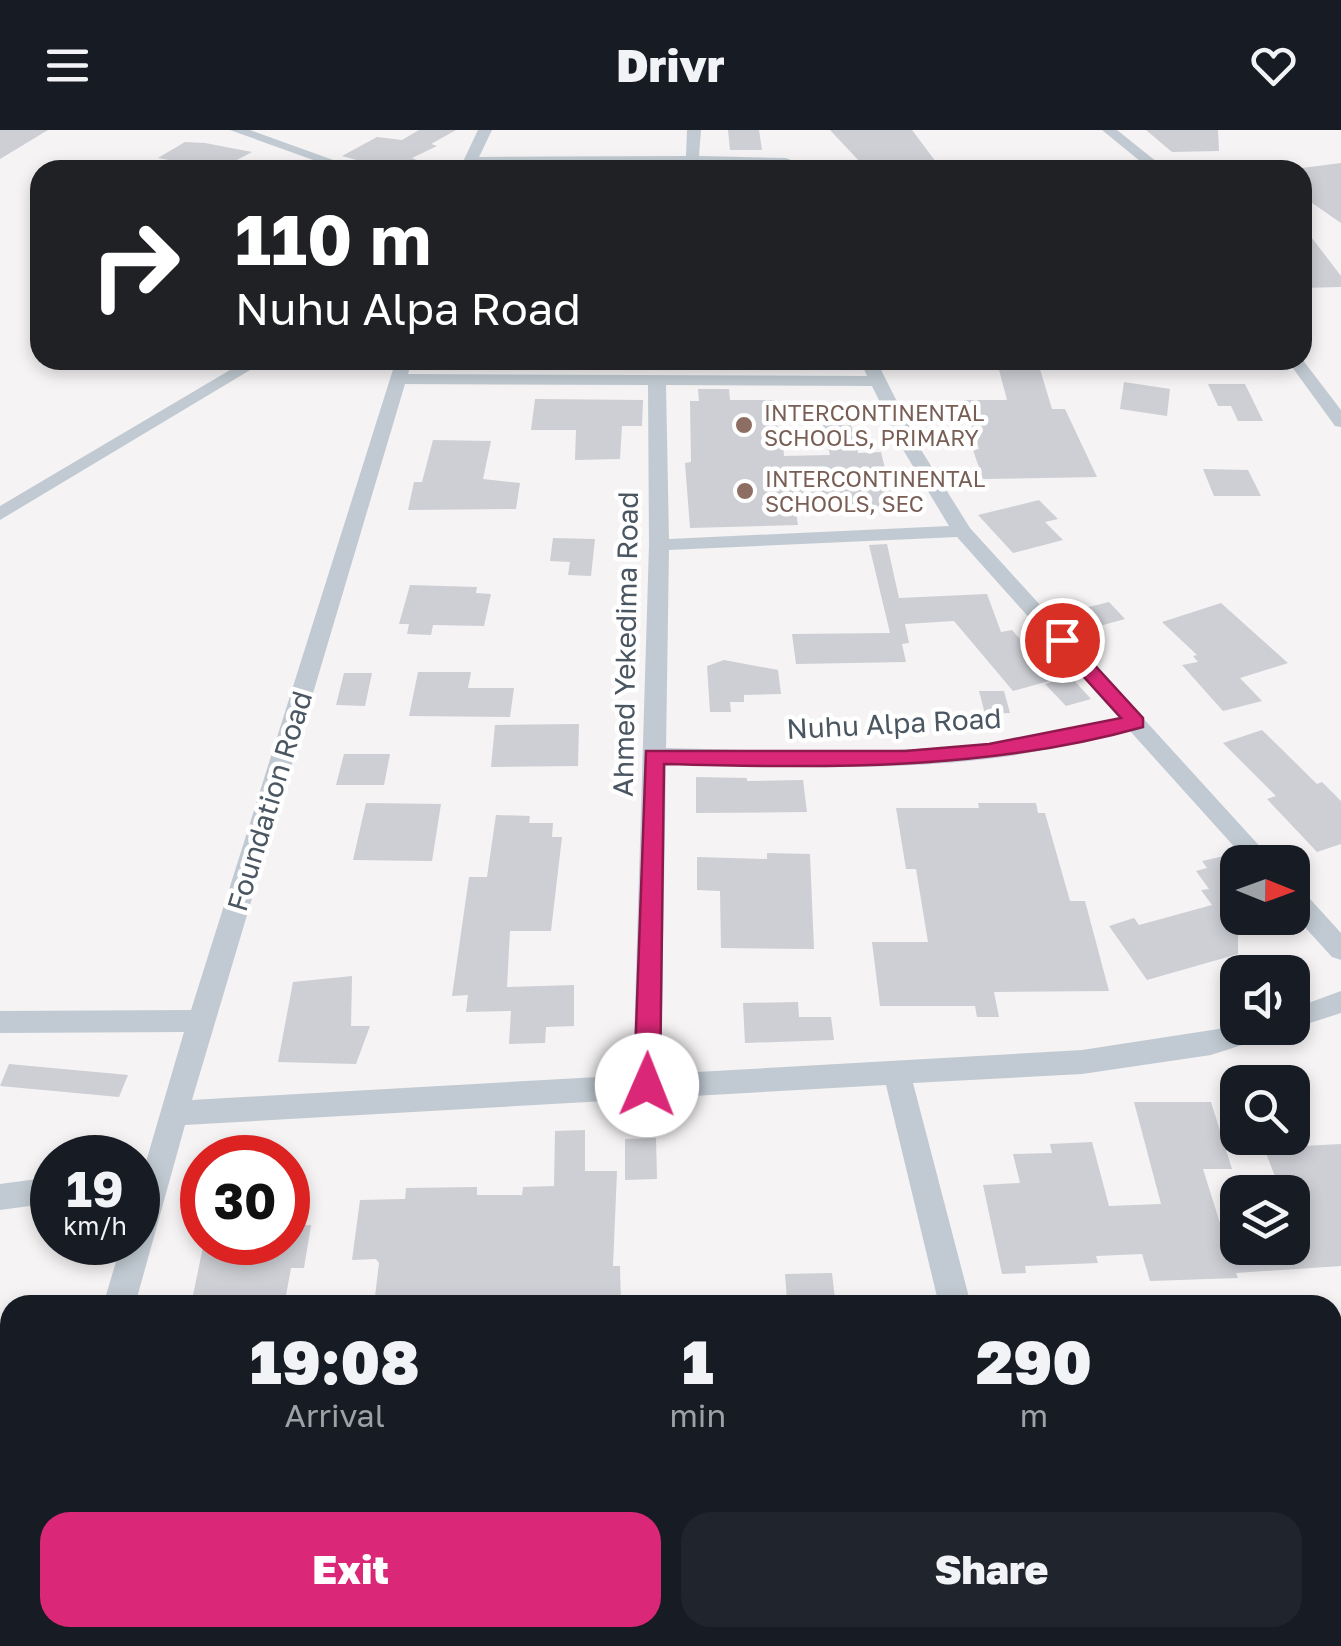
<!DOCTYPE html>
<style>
:root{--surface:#171b24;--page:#20242c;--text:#f1f3f6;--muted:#9ea1a6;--accent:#db2777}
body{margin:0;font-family:"Golos Text",sans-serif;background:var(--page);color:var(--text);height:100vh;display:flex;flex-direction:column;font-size:38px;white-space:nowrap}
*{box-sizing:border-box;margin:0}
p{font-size:32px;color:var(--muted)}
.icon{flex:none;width:55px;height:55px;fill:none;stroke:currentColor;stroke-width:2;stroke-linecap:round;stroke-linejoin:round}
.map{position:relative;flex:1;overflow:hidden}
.sheet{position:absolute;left:0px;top:1165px;width:1342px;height:352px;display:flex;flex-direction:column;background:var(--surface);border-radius:30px 30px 0 0;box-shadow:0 5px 15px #0003}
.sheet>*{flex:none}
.guide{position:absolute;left:30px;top:30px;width:1282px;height:210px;border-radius:30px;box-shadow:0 5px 15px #0003;background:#202124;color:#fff;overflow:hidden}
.needle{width:65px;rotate:91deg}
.tools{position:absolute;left:1220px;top:715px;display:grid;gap:20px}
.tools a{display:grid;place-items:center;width:90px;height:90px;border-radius:20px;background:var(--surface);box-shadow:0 5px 15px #0003;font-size:50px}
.speed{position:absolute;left:30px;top:1005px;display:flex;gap:20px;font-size:50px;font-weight:700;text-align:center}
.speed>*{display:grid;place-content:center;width:130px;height:130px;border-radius:50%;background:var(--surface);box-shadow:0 5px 15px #0003;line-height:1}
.speed small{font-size:25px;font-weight:400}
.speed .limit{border:15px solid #d22;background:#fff;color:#111}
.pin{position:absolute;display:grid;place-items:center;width:85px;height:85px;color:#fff;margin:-42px;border:5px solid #fff;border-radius:50%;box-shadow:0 2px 10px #0007}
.me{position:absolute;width:110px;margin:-55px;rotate:1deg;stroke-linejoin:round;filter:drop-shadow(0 0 8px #0008)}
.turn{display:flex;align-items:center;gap:35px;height:210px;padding:0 40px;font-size:45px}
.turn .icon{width:130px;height:130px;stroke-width:2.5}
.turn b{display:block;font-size:70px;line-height:85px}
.eta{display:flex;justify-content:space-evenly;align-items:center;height:170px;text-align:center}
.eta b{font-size:60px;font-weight:800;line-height:70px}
.primary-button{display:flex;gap:20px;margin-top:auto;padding:20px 40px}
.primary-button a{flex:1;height:115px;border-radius:30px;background:var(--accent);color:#fff;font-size:40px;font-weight:800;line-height:115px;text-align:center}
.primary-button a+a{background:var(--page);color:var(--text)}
header{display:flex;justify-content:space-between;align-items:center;height:130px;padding:0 40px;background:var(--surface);font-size:45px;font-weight:800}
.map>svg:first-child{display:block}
.building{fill:#cdcfd5}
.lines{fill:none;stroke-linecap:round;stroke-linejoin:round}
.minor{fill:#c1cad2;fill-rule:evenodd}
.route{fill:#db2777;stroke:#8e194d;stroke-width:2.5}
.education-dot{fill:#8d6e63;stroke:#fff;stroke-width:4}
.labels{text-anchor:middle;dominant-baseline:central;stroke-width:9;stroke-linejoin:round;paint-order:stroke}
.far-education-label{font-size:22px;fill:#785e54;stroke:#fff;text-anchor:start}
.street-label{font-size:28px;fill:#4a5661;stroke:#fff}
</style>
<header><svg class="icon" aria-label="menu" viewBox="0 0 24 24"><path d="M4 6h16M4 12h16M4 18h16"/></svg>Drivr<svg class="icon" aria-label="heart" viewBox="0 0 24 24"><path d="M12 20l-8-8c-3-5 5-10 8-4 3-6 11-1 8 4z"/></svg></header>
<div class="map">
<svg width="1341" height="1516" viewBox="0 0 1341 1516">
<rect width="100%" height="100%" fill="#f5f3f3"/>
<!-- building -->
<g class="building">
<path d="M0,0H48L0,29Z"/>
<path d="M419,0H456L431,14L437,16L412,28L440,40H393L342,26L377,7L402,10Z"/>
<path d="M728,0H759L762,20H730Z"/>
<path d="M830,0H912L939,36L872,39L861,33Z"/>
<path d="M1146,0H1218L1219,21L1172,22Z"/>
<path d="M185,12L205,13L252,22L220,39L158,28Z"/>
<path d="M1341,33V93L1302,66V38Z"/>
<path d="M1302,95L1341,146V157L1302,158Z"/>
<path d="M998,236H1039L1052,279H1065L1097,347L983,349L973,320L979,319L964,270H1007Z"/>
<path d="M1124,252L1170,259L1167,286L1120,279Z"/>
<path d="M1208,254H1245L1263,291H1238L1231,276H1218Z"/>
<path d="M698,259H729L730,270H775L779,313H783L784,326L830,325L823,295H851L858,323L881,322L895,380H864L863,374L795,375L798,395L690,398L685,333L691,332L690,271H699Z"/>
<path d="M535,269L643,270L642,296H622L620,329L575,330L576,300H531Z"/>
<path d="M433,310L491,311L483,349L520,353L516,379L408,380L414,352H422Z"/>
<path d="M1203,339L1248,340L1261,366H1214Z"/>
<path d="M1039,370L1058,389L1045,392L1063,410L1013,423L978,385Z"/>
<path d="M553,408L595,409L591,446L568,445L570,432L550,431Z"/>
<path d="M887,414L899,468L987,464L1001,502L1012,500L1056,549L1013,561L954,491L905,494L909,513L902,514L906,532L796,534L792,504L890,503L869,415Z"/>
<path d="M410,455L477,457L476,463L491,464L484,496L433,495L431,505L407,504L409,494H399Z"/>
<path d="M1109,472L1125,489L1081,501L1065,483Z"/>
<path d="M1221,473L1288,533L1240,548L1262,571L1223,581L1182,535L1198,532L1193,526L1197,525L1162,492Z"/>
<path d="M724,530L778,540L781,564L744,565V572H730L731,582H710L707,536Z"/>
<path d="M418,542H471L468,558H514L510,587L409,586Z"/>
<path d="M344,543H372L365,576L336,575Z"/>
<path d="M1070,546L1091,569L1066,576L1045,554Z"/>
<path d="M979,561H1004L1010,583L985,584Z"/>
<path d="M579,594L578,636L491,637L495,595Z"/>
<path d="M1262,600L1317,654L1322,652L1341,671V714L1317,722L1267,669L1276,666L1223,613Z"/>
<path d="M344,624H390L384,655H336Z"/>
<path d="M696,647L747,648V651L803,650L807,682L696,683Z"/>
<path d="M366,673L441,674L432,731L353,730Z"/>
<path d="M978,673H1036L1038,683H1045L1070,771H1085L1109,861L994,862L999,887H977L975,876H880L872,812H928L916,739H906L896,678H979Z"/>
<path d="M496,685L530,686L529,693H553L552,707H562L551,801H510L507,857L574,855V896L546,897L545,913L509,914L511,881L466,882L468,865L452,866L469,747H487Z"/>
<path d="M767,723L810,724L814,819L721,818L720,761L697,760V727L767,729Z"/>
<path d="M1224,726L1238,745V824L1147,850L1109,796L1134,788L1139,795L1212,775L1201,760L1209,759L1196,741L1207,738L1202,731Z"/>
<path d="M352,846L351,896H370L356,934L278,932L293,852Z"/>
<path d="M798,872L799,887H831L834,910L745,913L743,873Z"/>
<path d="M9,934L128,945L119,967L0,956Z"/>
<path d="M1134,972H1211L1232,1039H1203L1225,1109L1238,1108V1118H1292V1062H1281L1264,1018L1341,1014V1136L1236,1143L1238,1148L1150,1151L1142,1124L1096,1126L1098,1133L1025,1136L1026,1143L1002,1144L983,1055L1020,1053L1013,1024L1052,1023L1050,1014L1092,1012L1109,1076L1161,1074Z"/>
<path d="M585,1000V1041H617L613,1136H620L621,1175H374L379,1133L376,1129L352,1130L360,1070L405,1069L406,1058L477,1057V1065H522L523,1057L554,1056L555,1001Z"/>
<path d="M656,1008L657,1049L625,1050V1009Z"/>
<path d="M311,1095L304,1138H291L285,1171L191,1175L204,1112H288V1096Z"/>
<path d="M832,1143L835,1169L787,1170L785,1144Z"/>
</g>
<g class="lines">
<!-- minor -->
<g class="minor">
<path d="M230,0H250L361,40H341Z"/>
<path d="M478,0H492L479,27L686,26L687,0H701L699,26L786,28L816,40L692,34L475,35L473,40H459Z"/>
<path d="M1102,0H1117L1167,40H1151Z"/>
<path d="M1302,229L1341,280V297L1335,296L1287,230Z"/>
<path d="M247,230H267L0,390V376Z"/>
<path d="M396,230H412L408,244L867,246L860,230H876L923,323L970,398L1274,732H1248L1130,601C1088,610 1046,621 1003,627C891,642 778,637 666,634L661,944L1082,920L1238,896L1292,898V879L1341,861V883L1211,925L1082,944L913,953L971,1175H939L886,955L185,995L135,1175H103L122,1112H138V1059L184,902L0,903V881L191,880ZM405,254L648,255L649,415L633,945L192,970ZM666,255L872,256L905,323L949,396L669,409ZM957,407L1119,588C1081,596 1043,605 1005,611C893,626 779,621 666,618L669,420Z"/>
<path d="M1292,757L1301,759L1341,803V830L1332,827L1292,783Z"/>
<path d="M52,1047V1073L0,1080V1054Z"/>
<path d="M10,1242V1274L0,1276V1244Z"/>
<path d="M10,1349V1383L0,1386V1352Z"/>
<rect x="1332" y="1387" width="9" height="36"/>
<path d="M10,1495V1508H40L37,1516H1Z"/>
<path d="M609,1508H653L656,1516H612Z"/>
</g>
</g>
<!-- route -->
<path class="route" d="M1062,504L1068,506L1143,588V597C987,641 825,638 664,634L660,955L656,963L647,966L638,963L634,955L646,621H905L989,614L1121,588L1055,515L1052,510Z"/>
<!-- markers -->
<g class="education-dot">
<circle cx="744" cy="295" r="10"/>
<circle cx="745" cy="361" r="10"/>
</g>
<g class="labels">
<!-- far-education labels -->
<g class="far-education-label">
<text x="764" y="282">INTERCONTINENTAL<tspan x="764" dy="25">SCHOOLS, PRIMARY</tspan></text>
<text x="765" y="348">INTERCONTINENTAL<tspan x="765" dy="25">SCHOOLS, SEC</tspan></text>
</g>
<!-- street labels -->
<g class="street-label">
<text transform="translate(625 514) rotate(-89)">Ahmed Yekedima Road</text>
<text transform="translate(894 593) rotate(-3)">Nuhu Alpa Road</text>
<text transform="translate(269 671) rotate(-73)">Foundation Road</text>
</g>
</g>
</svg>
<div class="tools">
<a><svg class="needle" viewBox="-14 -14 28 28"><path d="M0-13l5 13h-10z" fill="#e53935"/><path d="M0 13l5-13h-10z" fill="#9ea1a6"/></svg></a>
<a><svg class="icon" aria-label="sound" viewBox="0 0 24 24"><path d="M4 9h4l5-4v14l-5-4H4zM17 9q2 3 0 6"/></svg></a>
<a><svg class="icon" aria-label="search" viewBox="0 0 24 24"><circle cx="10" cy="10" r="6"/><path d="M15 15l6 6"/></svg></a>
<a><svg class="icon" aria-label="layers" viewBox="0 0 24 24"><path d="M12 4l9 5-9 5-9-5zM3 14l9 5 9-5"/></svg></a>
</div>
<div class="speed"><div>19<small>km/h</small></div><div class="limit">30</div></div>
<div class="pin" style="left:1062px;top:510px;background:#d93025"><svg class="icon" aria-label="arrive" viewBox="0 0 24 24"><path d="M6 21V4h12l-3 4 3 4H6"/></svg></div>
<svg class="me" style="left:647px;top:955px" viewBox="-20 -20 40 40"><circle r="19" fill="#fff"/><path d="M0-13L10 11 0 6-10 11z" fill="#db2777"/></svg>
<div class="guide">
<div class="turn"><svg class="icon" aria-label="right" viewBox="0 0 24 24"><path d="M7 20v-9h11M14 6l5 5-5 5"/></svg><div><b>110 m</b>Nuhu Alpa Road</div></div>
</div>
<section class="sheet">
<div class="eta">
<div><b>19:08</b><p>Arrival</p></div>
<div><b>1</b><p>min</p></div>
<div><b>290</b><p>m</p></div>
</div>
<div class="primary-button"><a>Exit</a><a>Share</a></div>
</section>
</div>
